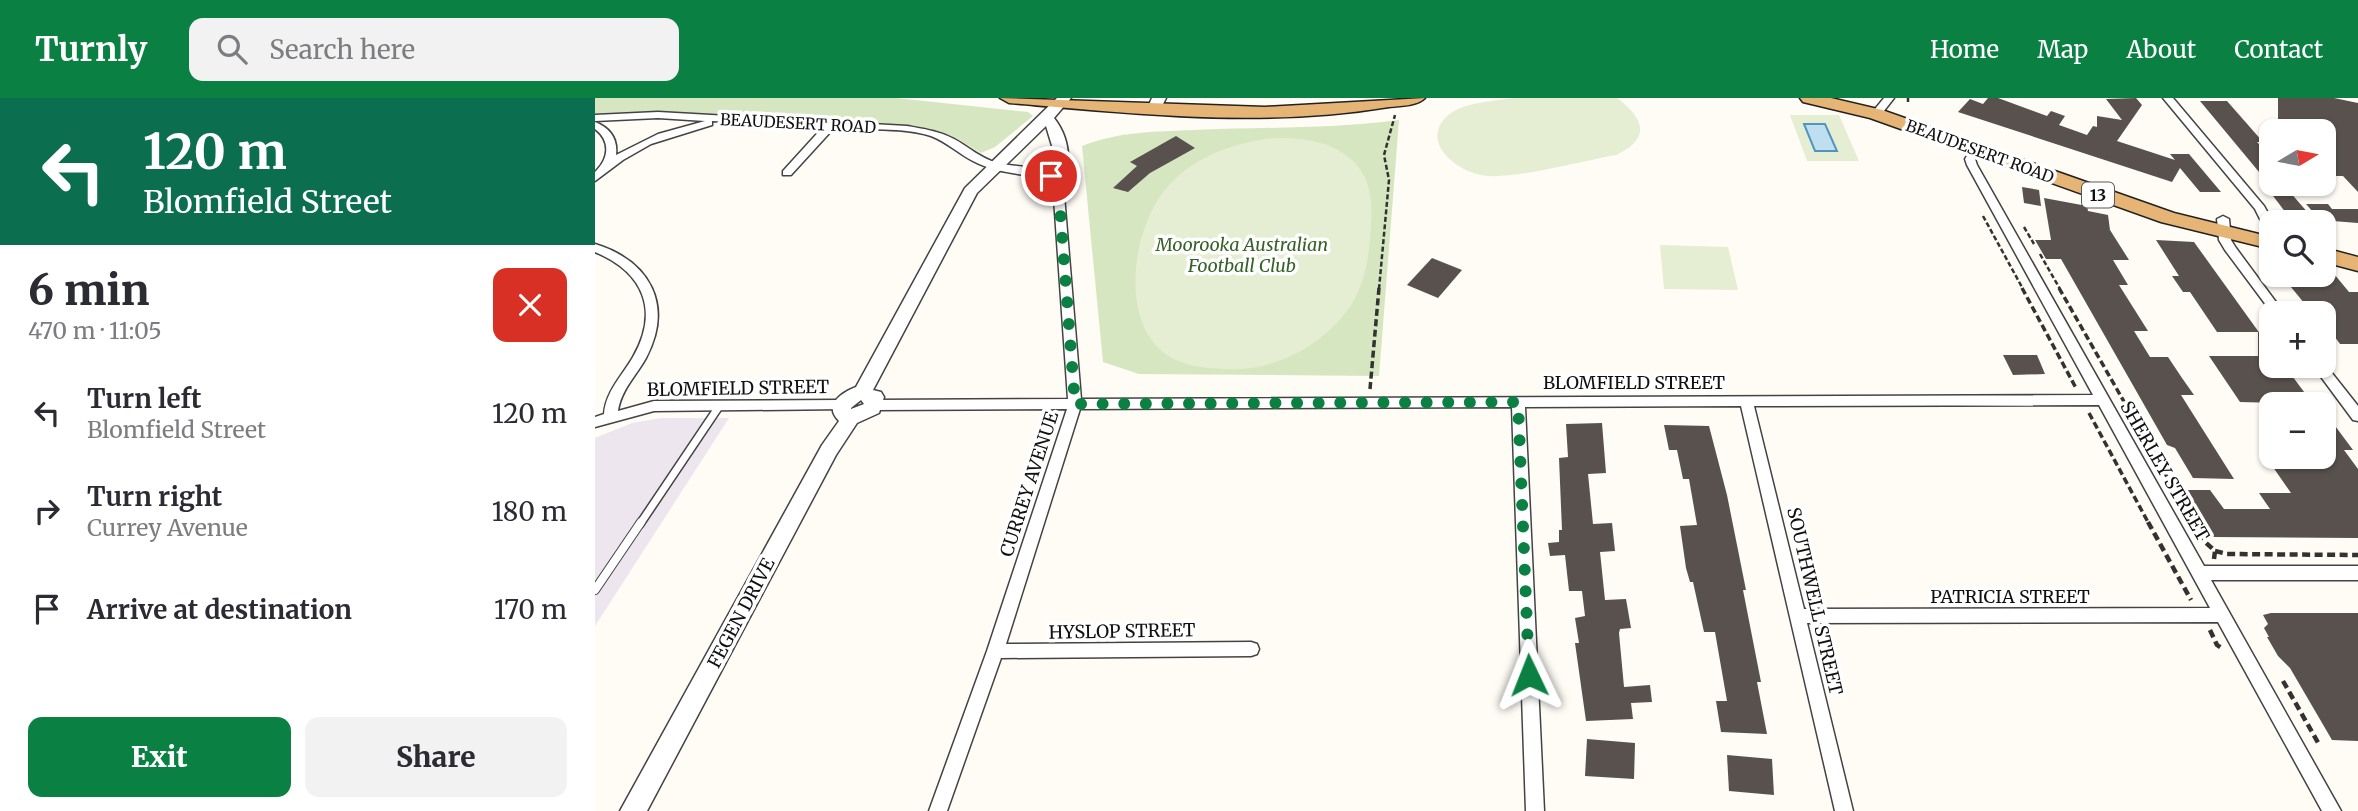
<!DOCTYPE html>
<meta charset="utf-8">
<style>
:root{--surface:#fff;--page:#f2f2f3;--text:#2b2b33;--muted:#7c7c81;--accent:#0b8043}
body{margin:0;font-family:Merriweather,serif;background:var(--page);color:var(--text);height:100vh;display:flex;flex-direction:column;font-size:26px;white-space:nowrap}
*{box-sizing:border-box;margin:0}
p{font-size:23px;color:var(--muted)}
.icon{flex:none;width:38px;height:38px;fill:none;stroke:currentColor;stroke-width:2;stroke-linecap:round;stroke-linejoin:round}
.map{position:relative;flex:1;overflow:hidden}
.details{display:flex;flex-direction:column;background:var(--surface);width:595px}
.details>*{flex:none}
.banner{background:#0b6e4f;color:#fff;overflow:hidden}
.needle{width:46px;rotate:80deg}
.fabs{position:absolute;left:1664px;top:21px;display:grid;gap:14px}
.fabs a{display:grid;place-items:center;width:77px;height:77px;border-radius:14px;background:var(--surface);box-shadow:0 2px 5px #0004;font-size:35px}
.pin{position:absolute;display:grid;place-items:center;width:60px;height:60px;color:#fff;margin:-30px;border:4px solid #fff;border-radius:50%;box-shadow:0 2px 7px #0007}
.me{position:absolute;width:77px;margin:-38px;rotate:358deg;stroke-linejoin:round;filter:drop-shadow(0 0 5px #0008)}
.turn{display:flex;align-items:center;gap:24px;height:147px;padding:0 28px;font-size:32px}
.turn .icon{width:91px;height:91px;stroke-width:2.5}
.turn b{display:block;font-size:49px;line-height:60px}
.round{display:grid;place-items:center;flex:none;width:74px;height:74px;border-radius:14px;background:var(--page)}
.summary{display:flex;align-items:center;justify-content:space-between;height:119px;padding:0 28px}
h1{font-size:42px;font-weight:800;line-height:52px}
.action{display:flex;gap:14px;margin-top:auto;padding:14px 28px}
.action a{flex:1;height:80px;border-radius:14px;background:var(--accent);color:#fff;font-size:28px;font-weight:800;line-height:80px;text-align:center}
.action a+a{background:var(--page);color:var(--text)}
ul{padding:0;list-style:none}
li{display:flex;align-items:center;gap:21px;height:98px;padding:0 28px}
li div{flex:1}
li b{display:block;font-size:26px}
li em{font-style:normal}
header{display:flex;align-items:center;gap:42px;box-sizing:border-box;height:98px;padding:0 35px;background:var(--accent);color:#fff}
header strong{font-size:33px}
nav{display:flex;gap:38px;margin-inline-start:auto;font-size:24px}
.search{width:490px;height:63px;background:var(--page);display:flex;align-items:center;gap:18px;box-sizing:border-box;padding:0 24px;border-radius:14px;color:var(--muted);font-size:26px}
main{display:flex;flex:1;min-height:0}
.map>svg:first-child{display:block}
.industrial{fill:#ede6ee}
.green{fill:#d5e6c1}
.pitch{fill:#e5eed2}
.water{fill:#bfdff0;stroke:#4e96bf;stroke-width:2}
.building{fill:#58514e}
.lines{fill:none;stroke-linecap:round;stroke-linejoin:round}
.service-far1-casing{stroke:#434343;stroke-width:10}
.service-casing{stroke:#434343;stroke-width:10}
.minor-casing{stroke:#434343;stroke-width:3}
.tertiary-casing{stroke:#434343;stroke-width:3}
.trunk-casing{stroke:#212121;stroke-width:3}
.path-far2{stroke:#323232;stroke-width:2.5;stroke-dasharray:5 2.5;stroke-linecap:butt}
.path-far1{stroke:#323232;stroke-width:3.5;stroke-dasharray:7 3.5;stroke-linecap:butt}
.path{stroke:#323232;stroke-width:4.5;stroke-dasharray:8 4.5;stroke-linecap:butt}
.service-far1{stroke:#fff;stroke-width:7}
.service{stroke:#fff;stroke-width:8}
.minor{fill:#fff;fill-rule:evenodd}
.tertiary{fill:#fff;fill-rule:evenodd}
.trunk{fill:#e6b474;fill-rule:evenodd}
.route{stroke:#0b8043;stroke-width:12;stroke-dasharray:0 21.6}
.labels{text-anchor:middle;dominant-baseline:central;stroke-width:7;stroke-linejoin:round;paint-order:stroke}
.far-street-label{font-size:16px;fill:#101010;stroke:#fff}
.shield{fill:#fff;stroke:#585858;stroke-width:2}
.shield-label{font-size:16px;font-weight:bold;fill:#101010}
.park-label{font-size:18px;font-style:italic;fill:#366227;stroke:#fff}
.street-label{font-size:18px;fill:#101010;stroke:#fff}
</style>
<header>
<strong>Turnly</strong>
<div class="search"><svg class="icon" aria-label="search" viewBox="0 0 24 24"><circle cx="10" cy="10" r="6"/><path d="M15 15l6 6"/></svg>Search here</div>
<nav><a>Home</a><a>Map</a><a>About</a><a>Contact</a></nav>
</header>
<main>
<section class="details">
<div class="banner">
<div class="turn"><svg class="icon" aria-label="left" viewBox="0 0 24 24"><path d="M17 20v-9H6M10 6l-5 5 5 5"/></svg><div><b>120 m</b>Blomfield Street</div></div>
</div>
<div class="summary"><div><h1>6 min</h1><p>470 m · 11:05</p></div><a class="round" style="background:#d93025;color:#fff"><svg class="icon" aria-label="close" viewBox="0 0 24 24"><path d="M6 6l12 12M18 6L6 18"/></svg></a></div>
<ul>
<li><svg class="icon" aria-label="left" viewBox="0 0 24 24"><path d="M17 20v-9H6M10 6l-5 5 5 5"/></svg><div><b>Turn left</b><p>Blomfield Street</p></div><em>120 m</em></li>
<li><svg class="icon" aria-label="right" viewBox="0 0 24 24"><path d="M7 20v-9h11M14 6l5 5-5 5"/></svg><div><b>Turn right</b><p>Currey Avenue</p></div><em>180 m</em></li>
<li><svg class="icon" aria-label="arrive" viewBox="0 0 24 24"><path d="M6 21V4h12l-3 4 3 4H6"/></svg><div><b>Arrive at destination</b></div><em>170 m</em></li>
</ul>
<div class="action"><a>Exit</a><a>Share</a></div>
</section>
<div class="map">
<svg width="1763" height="713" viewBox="0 0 1763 713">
<rect width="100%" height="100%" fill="#fefcf5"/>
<!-- industrial -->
<path class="industrial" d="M66,320H134L0,528V340L37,325Z"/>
<!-- green -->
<g class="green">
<path d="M0,0H301L433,14L438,18L400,49L386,55L361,40L318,28L134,17L60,14L0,17Z"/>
<path d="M804,22L784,278L544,276L508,264L487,48C527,33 557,34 598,32C667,29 736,31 804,22Z"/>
</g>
<!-- pitch -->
<g class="pitch">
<path d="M919,0H1022C1050,21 1056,41 1021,57C987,63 925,80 893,78C863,76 820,42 856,15C872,4 900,3 919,0Z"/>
<path d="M1195,17H1244L1264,63H1212Z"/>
<path d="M679,40C707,40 736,42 758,63C775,79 778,104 776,126C775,153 771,184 756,207C730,247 677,275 629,271C608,270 586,268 569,255C523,219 538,125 575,86C603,57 639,45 679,40Z"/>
<path d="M1065,147L1133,149L1143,192L1069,191Z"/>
</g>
<!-- water -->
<path class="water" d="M1209,26H1230L1242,53H1220Z"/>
<!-- building -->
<g class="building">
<path d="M1393,0H1403L1452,18L1456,13L1470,18L1464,27L1492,37L1498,28L1502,29V18L1527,22L1511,1L1541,0L1547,7L1522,43L1580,62L1575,56H1594L1626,94H1605L1585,70L1577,84L1363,14L1375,1L1388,6Z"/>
<path d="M1683,0H1739L1763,5V94L1748,78H1729V33H1683Z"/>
<path d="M1605,3H1632L1668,44H1662L1676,59V86H1688L1714,116L1691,115L1669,86H1674Z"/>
<path d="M581,38L600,50L555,75L533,94L518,90L542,68L535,64Z"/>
<path d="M1427,89L1444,92L1446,108L1429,105Z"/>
<path d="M1449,100L1492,108L1493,113L1513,117L1515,132L1534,162H1518L1533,187H1524L1553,233H1539L1555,259H1573L1587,280L1599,297H1586L1639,381L1598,380L1580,350L1572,347L1466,161H1451L1440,142H1456Z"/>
<path d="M1711,106H1733L1737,111H1763V125L1725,122Z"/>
<path d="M1561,142L1599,144L1676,251V271H1692L1718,306L1645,304L1614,258H1663V234H1622L1595,194H1588L1577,178H1584Z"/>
<path d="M837,160L867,172L843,200L812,187Z"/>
<path d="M1740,177L1754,194H1763V246H1745L1734,231H1729V211H1714L1687,178Z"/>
<path d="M1408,257H1442L1450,276L1418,277Z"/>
<path d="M1729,313L1758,352H1749L1763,371V440L1618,439L1590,392H1615L1629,411H1675L1664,395H1696L1671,359L1729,362Z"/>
<path d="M1007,325L1011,375L993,376L998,426L1017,425L1020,453L1005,454L1010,502L1031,501L1036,530L1025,531L1024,535L1029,589L1055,587L1057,604L1036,605L1038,621L991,623L980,545H984L980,520L990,518L987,493H974L970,457L955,458L953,445L964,444V432H967L964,360L973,359L971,326Z"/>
<path d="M1069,327L1114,328L1132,397L1151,492H1148L1166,584H1162L1172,636L1126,634L1121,603H1132L1120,534H1109L1098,484H1095L1091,470L1085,428L1102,427L1094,381H1088L1082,352H1074Z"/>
<path d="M1676,515H1763V643L1737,642L1695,570L1683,558L1672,539H1674L1669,530L1673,526L1668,517Z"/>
<path d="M992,641L1040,645L1039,681L990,678Z"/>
<path d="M1132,657L1177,661L1179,697L1134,693Z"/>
</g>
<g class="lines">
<defs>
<path id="service-far1" d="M45,426L125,307"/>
<path id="service" d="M0,492L46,424"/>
<g id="minor">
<path d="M1289,0H1299L1285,18H1277L1276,16Z"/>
<path d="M1568,0H1578L1669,108L1678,124L1676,147L1670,143L1666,123L1660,111Z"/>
<path d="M63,14L312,28C329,31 344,33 359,41C374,49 385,60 402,65C424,70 454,67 468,85L486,301L1498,297L1372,67L1370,61L1377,50H1385L1386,52L1380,61L1382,67L1609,468H1763V482H1616L1746,713H1727L1623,524L1212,525L1258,713H1240L1146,308L930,309L949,713H931L917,309L485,311L411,546L656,544L662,546L664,551L662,556L656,558L406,560L352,713H334L392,553L472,311L279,312L272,307L279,302L473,301L458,86L452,81C429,76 400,75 378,63C364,56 352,44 336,38C309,29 268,32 239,30L196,77H188V73L228,29L117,23V27L56,46L28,62L0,83V74C14,61 16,43 0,31V24C15,30 23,41 21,57L63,36L110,23L63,20L0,23V17ZM1504,307L1615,510L1209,511L1159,308Z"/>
<path d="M1628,118L1634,121L1636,142L1641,150L1689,215H1677L1630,152L1624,142L1622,121Z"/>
<path d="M0,146C55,163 79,207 51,260C41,278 26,292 23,313L59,303L246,302L251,303L253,307L251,311L59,313L0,329V319L9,316C11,293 27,278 38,259C65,212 48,174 0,154Z"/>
<path d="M1729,265L1763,308V323L1758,322L1718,268H1729Z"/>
</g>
<g id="tertiary">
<path d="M462,0H476L459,20C474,39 476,62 470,85L463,89L456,85L458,51L451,28L382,95L278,292L286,294L289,299L284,315L262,325L241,357L52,713H25L227,347L244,323C228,307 246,295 261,289L370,90ZM266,302L269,306L256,311V310Z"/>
<path d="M557,0H571L564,14L552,11Z"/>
</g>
<g id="trunk">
<path d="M405,0L670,9L830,0C822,8 805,8 794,9C669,30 540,16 414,5Z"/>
<path d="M1205,0H1236L1287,12L1579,115L1676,139V151L1566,124L1275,20L1208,4Z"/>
<path d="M1729,150L1763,159V173L1729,164Z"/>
</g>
</defs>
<!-- service-far1 casing -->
<use href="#service-far1" class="service-far1-casing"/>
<!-- service casing -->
<use href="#service" class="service-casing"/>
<!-- minor casing -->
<use href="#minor" class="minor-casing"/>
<!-- tertiary casing -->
<use href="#tertiary" class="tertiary-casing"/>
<!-- trunk casing -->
<use href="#trunk" class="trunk-casing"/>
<!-- path-far2 -->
<g class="path-far2">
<path d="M1313,0V4"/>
<path d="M1683,114L1693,124"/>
<path d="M1388,118L1428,191"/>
<path d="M1429,129L1439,146"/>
<path d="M1445,156L1465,191"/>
<path d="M784,191L794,82L789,57L800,17"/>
</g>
<!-- path-far1 -->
<g class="path-far1">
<path d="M1427,190L1481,290"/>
<path d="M1464,190L1599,426"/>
<path d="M775,291L784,190"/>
<path d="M1494,315L1554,426"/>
</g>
<!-- path -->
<g class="path">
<path d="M1553,424L1596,502"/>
<path d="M1598,424L1609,443L1620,453L1619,461"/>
<path d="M1620,453L1632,456L1763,457"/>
<path d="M1615,532L1622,547L1628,551"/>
<path d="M1688,583L1725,648"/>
</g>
<!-- service-far1 -->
<use href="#service-far1" class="service-far1"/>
<!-- service -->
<use href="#service" class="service"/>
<!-- minor -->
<use href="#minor" class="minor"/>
<!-- tertiary -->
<use href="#tertiary" class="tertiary"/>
<!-- trunk -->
<use href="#trunk" class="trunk"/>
</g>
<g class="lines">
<!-- route -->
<path class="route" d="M456,78L463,85L480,306L923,304L934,577"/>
</g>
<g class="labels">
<!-- far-street labels -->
<g class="far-street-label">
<text transform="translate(203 25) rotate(3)">BEAUDESERT ROAD</text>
<text transform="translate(1385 53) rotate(20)">BEAUDESERT ROAD</text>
</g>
<!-- shield labels -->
<rect class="shield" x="1487" y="84.5" width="32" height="25" rx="5"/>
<g class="shield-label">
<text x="1503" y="97">13</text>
</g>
<!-- park labels -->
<g class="park-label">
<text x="647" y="146">Moorooka Australian<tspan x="647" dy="21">Football Club</tspan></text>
</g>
<!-- street labels -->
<g class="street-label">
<text x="1039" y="284">BLOMFIELD STREET</text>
<text transform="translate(143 290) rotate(-1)">BLOMFIELD STREET</text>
<text transform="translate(1570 373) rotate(60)">SHERLEY STREET</text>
<text transform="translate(434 386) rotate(-72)">CURREY AVENUE</text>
<text x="1415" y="498">PATRICIA STREET</text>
<text transform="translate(1220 503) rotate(77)">SOUTHWELL STREET</text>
<text transform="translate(146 515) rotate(-62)">FEGEN DRIVE</text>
<text transform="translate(527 533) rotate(-1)">HYSLOP STREET</text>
</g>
</g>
</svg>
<div class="fabs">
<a><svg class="needle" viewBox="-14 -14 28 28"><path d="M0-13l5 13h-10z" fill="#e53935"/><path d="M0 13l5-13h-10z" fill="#7c7c81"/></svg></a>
<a><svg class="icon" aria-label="search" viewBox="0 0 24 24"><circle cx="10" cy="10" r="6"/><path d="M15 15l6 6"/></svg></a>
<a>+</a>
<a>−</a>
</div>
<div class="pin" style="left:456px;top:78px;background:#d93025"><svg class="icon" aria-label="arrive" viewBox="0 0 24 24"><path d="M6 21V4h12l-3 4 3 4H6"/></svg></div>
<svg class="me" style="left:934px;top:577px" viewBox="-20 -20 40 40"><path d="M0-17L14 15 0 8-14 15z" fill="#0b8043" stroke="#fff" stroke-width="4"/></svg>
</div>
</main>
